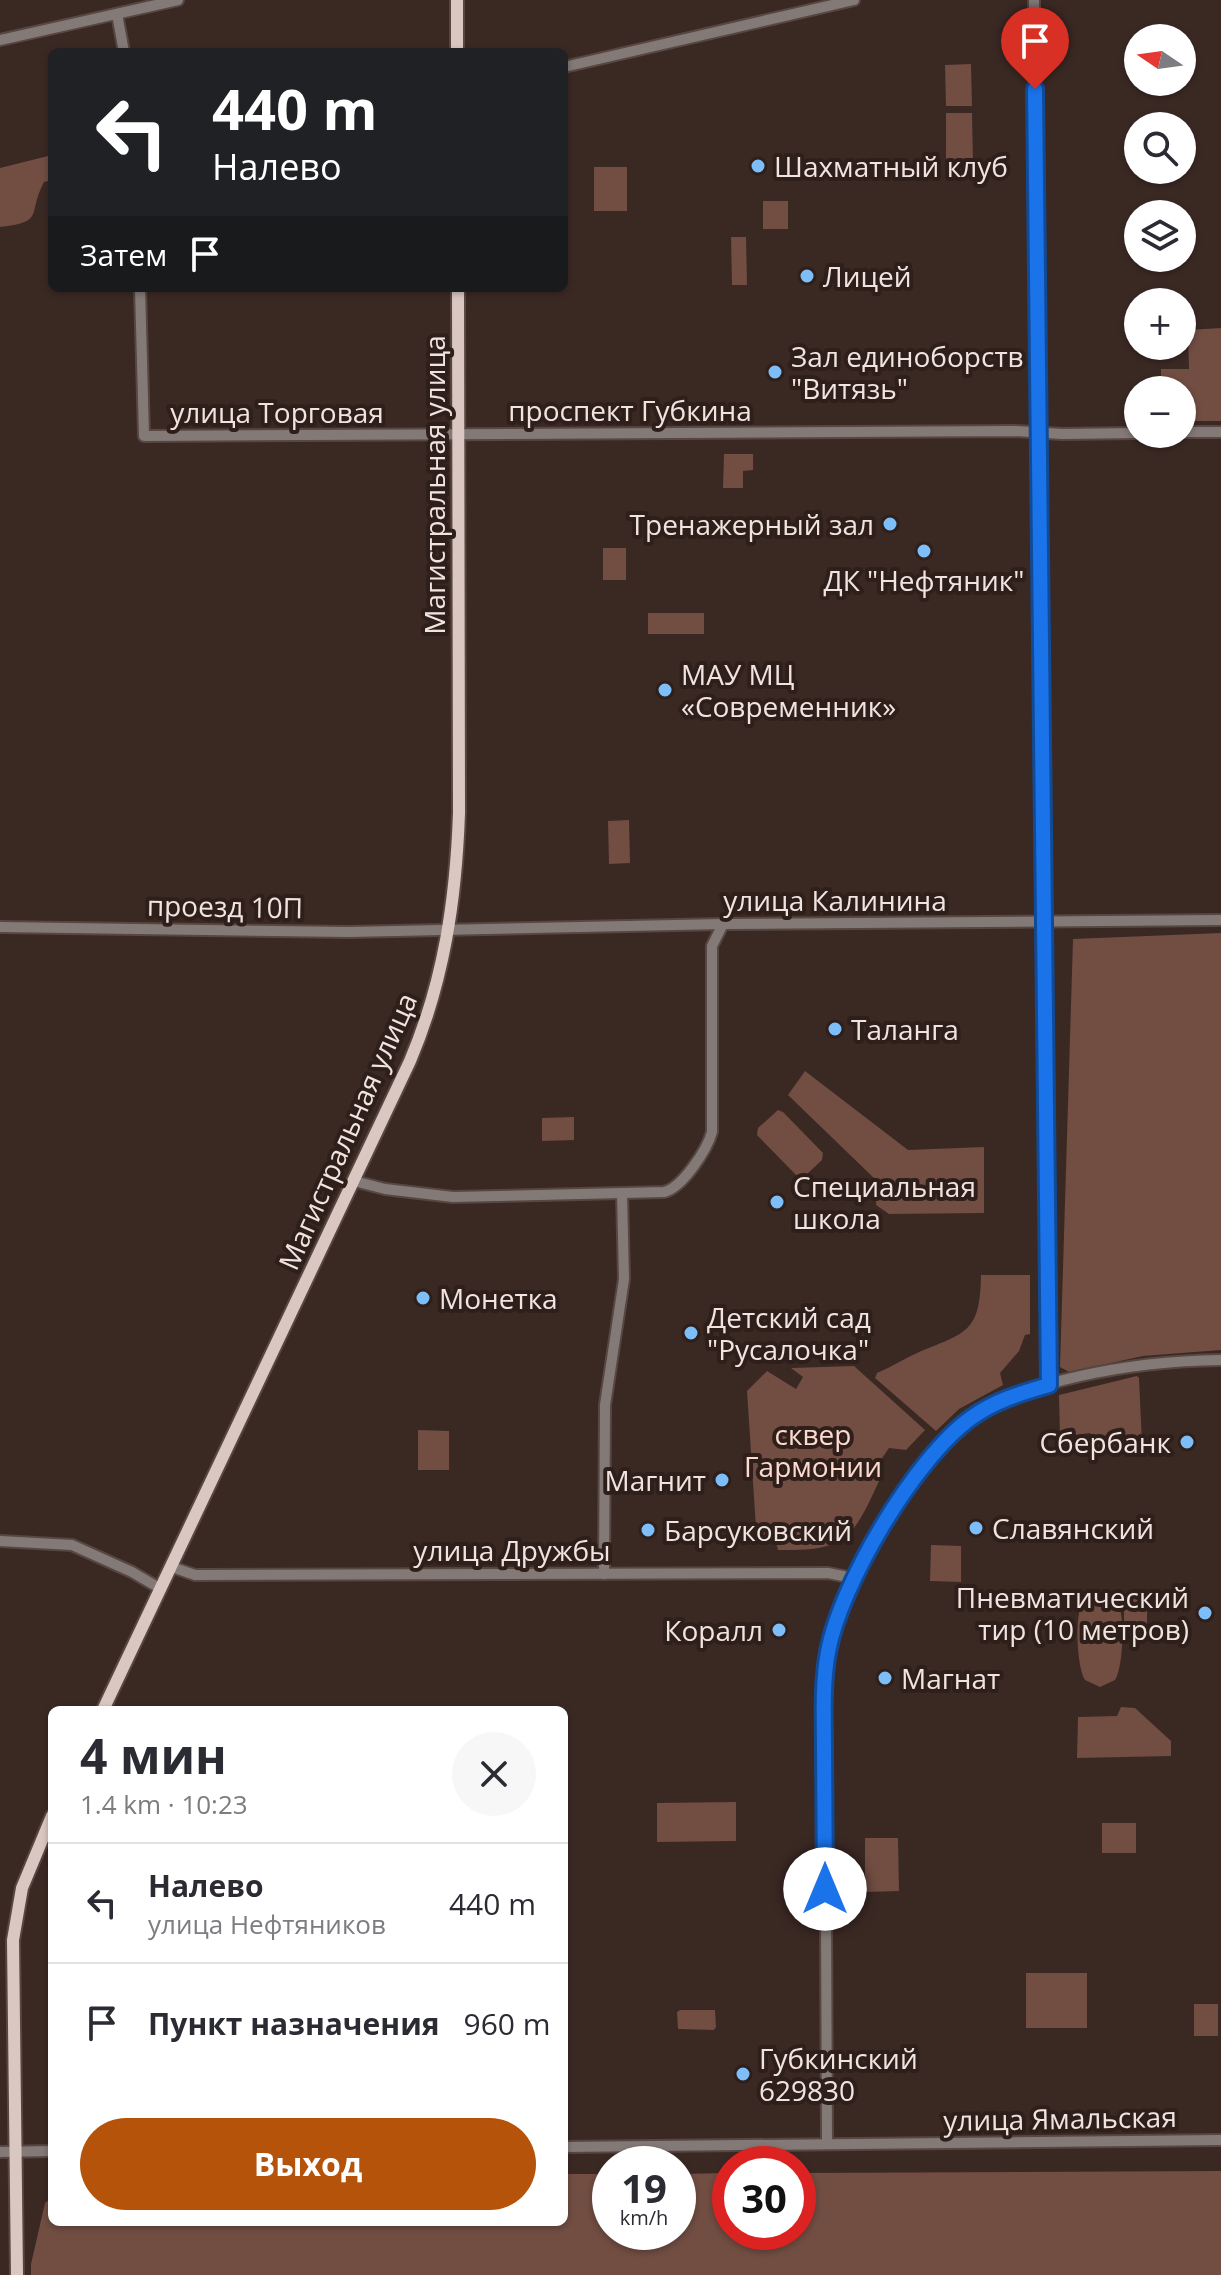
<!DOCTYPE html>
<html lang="ru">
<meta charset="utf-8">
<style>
:root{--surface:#fff;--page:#f7f7f7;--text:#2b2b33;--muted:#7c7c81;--line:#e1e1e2;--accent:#b45309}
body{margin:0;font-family:"Open Sans",sans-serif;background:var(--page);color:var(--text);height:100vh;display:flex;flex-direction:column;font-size:30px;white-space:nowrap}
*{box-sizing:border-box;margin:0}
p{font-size:26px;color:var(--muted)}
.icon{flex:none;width:44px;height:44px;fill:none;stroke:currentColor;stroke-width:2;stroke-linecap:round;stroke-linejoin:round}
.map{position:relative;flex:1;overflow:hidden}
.panel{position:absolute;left:48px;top:1706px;width:520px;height:520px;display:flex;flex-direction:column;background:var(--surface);border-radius:12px;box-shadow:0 2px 6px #0004}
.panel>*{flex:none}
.banner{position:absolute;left:48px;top:48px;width:520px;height:244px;border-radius:12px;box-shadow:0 2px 6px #0004;background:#202124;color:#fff;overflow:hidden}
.needle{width:52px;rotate:283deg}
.buttons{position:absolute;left:1124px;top:24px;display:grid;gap:16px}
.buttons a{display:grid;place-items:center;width:72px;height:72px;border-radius:50%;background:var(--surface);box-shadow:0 2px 6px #0004;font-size:40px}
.speed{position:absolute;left:592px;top:2146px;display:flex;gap:16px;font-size:40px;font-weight:700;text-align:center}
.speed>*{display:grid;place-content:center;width:104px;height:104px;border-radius:50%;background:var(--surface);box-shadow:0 2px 6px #0004;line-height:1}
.speed small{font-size:20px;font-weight:400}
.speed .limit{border:12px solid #d22;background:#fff;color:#111}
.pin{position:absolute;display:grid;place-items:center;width:68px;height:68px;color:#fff;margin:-82px -34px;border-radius:50% 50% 50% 0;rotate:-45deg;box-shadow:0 0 8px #0007}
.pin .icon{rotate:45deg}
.me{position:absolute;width:88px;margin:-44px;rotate:0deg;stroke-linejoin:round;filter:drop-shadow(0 0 6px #0008)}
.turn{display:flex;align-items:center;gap:28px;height:168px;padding:0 32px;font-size:36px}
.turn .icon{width:104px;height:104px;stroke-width:2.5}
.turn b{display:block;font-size:56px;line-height:68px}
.then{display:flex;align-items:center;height:76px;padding:0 32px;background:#0003;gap:16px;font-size:30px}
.round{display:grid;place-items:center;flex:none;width:84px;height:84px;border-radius:42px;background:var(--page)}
.head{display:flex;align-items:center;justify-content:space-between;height:136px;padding:0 32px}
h1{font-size:48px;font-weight:700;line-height:60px}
.primary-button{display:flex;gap:16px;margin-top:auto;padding:16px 32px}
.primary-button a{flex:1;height:92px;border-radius:48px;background:var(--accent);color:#fff;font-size:32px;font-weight:700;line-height:92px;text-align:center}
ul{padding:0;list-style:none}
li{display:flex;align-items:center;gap:24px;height:120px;padding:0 32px;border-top:2px solid var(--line)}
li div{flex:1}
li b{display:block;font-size:30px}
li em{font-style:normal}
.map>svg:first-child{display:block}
.green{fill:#714d42}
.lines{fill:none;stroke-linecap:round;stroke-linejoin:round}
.minor-casing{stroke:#574641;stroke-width:14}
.major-casing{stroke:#574641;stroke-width:16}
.minor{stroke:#837a77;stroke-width:10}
.major{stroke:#dac7c1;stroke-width:12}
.route-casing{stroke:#114b97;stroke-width:20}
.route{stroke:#1a73e8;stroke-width:14}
.poi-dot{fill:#7dbef9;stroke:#2f1f1a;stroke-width:3}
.labels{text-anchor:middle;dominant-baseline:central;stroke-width:8;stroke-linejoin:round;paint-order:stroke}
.poi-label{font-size:28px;fill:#f0e4e0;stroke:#2f1f1a;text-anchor:start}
.street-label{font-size:28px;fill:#f0e4e0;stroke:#2f1f1a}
.park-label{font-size:28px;fill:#fcdacf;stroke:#2f1f1a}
</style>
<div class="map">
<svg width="1221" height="2275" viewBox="0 0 1221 2275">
<rect width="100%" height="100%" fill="#3a2823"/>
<!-- green -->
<g class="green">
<path d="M971,64L972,106H946L945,65Z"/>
<path d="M946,113H972L973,163H946Z"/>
<path d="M52,155V180L44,182C27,214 46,222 0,227V168Z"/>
<rect x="594" y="167" width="33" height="44"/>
<rect x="763" y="201" width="25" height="28"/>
<path d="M731,237H746L747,285H732Z"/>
<path d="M1221,328V421H1182V390H1161V369H1189L1188,330Z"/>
<path d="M724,454H753V470L743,471V488H723Z"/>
<rect x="603" y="548" width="23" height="32"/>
<rect x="648" y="613" width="56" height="21"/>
<path d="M629,820L630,863L609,864L608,821Z"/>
<path d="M1221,933V1350L1143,1356L1069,1372L1060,1367L1073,939Z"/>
<path d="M805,1071L908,1150L984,1147V1213L889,1214L876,1205L877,1181L788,1095Z"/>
<path d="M778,1110L783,1112L823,1153L822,1160L805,1176L796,1175L757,1135L758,1128Z"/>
<path d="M574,1117V1140L542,1141V1118Z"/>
<path d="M981,1275H1030V1334L1025,1335L1019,1351L1000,1373L1003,1385L959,1409L936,1431L875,1378L877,1373C891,1367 904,1359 917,1353C966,1332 980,1334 981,1275Z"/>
<path d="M854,1366L925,1430L906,1450L889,1448L872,1473L879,1481C852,1541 844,1551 778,1550L774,1535H758L756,1528L747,1391L767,1371L796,1389L803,1377L791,1368Z"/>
<path d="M1137,1376L1139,1378L1142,1443L1140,1448H1097L1090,1433L1060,1437L1059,1395Z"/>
<path d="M418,1430L449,1431V1470H418Z"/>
<path d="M931,1545L961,1546V1582L930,1581Z"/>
<rect x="1124" y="1592" width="23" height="40"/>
<path d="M1100,1593C1107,1594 1113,1596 1117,1602C1126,1614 1123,1669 1115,1680L1100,1687L1085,1680C1077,1668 1074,1614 1083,1602C1087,1596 1093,1594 1100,1593Z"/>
<path d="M1121,1707L1135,1708L1171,1741V1756L1077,1758L1078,1717L1117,1716Z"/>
<path d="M736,1802V1841L657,1842V1803Z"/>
<rect x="1102" y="1823" width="34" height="30"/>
<path d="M865,1838H898L899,1891L865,1892Z"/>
<rect x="1026" y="1973" width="61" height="55"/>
<rect x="1194" y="2004" width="24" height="32"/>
<path d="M680,2010H715L716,2027L714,2030L678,2029L677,2012Z"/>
<path d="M1221,2171V2275H31V2264L45,2203L52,2197V2222H564V2174H610V2232H678V2174L730,2173V2232H798V2173Z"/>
</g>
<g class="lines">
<defs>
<g id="minor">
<path d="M1034,0L1049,1385"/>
<path d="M117,14L124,52"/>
<path d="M0,40L178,0"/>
<path d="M564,67L854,0"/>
<path d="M140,288L144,436L1015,431L1062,434L1138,433"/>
<path d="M1182,432H1221"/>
<path d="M0,927L349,932L723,924L1221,920"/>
<path d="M354,1181L385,1189L453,1197L664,1192C682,1188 707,1150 712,1132V946L723,924"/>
<path d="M0,1541L72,1545L132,1572L161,1589"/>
<path d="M172,1567L195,1575L828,1573L853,1578"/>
<path d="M604,1574L605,1405L624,1279L622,1193"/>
<path d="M827,2144L825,1680C829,1623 853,1575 883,1528C904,1496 923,1461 951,1434C1009,1378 1143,1361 1221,1360"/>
<path d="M564,2147L1221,2140"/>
<path d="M0,2152L52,2151"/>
</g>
<g id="major">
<path d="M457,52V0"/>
<path d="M103,1710L410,1061C444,981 456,899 459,813L458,288"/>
<path d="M17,2275L13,1940L22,1888L52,1816"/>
</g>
</defs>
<!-- minor casing -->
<use href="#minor" class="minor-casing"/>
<!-- major casing -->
<use href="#major" class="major-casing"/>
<!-- minor -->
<use href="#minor" class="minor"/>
<!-- major -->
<use href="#major" class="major"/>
</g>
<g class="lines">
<defs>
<path id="route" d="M825,1889C825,1842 824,1796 824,1749C824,1717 822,1684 828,1652C840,1585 915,1458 971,1418C994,1401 1021,1393 1049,1385L1035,89"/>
</defs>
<!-- route casing -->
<use href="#route" class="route-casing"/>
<!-- route -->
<use href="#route" class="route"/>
</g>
<!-- markers -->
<g class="poi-dot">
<circle cx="758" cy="166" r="8"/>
<circle cx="807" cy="276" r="8"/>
<circle cx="775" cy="372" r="8"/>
<circle cx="890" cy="524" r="8"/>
<circle cx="924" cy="551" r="8"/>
<circle cx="665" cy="690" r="8"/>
<circle cx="835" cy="1029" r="8"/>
<circle cx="777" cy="1202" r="8"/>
<circle cx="423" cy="1298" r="8"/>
<circle cx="691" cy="1333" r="8"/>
<circle cx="1187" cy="1442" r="8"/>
<circle cx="722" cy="1480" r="8"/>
<circle cx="976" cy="1528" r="8"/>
<circle cx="648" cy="1530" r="8"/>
<circle cx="1205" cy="1613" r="8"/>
<circle cx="779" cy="1630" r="8"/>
<circle cx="885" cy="1678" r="8"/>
<circle cx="743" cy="2074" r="8"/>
</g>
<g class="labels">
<!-- poi labels -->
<g class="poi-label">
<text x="774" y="166">Шахматный клуб</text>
<text x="823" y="276">Лицей</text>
<text x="791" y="356">Зал единоборств<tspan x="791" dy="32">"Витязь"</tspan></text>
<text x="874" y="524" text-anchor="end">Тренажерный зал</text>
<text x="924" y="580" text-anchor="middle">ДК "Нефтяник"</text>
<text x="681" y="674">МАУ МЦ<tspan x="681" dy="32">«Современник»</tspan></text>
<text x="851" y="1029">Таланга</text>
<text x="793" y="1186">Специальная<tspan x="793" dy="32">школа</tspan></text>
<text x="439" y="1298">Монетка</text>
<text x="707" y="1317">Детский сад<tspan x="707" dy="32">"Русалочка"</tspan></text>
<text x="1171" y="1442" text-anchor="end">Сбербанк</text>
<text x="706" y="1480" text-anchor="end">Магнит</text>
<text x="992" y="1528">Славянский</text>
<text x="664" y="1530">Барсуковский</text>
<text x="1189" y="1597" text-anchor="end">Пневматический<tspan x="1189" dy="32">тир (10 метров)</tspan></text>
<text x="763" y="1630" text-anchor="end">Коралл</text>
<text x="901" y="1678">Магнат</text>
<text x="759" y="2058">Губкинский<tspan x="759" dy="32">629830</tspan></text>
</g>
<!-- street labels -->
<g class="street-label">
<text x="630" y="410">проспект Губкина</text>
<text x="277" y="412">улица Торговая</text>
<text transform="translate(434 485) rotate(-90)">Магистральная улица</text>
<text x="835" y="900">улица Калинина</text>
<text transform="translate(225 906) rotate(1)">проезд 10П</text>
<text transform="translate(347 1131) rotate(-66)">Магистральная улица</text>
<text x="512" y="1550">улица Дружбы</text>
<text transform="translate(1060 2118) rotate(-1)">улица Ямальская</text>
</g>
<!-- park labels -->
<g class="park-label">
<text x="813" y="1434">сквер<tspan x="813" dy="32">Гармонии</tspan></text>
</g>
</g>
</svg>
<div class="buttons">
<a><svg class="needle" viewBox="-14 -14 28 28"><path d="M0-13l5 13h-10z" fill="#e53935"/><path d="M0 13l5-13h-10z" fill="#7c7c81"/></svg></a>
<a><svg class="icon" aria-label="search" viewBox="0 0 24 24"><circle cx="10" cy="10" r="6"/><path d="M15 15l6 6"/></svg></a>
<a><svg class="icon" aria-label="layers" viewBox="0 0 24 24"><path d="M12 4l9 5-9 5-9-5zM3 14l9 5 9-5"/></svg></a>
<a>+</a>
<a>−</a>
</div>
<div class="speed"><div>19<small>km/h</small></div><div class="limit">30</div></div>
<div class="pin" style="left:1035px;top:89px;background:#d93025"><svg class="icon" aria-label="arrive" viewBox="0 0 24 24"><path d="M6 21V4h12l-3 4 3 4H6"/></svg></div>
<svg class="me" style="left:825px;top:1889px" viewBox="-20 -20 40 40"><circle r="19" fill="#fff"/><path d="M0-13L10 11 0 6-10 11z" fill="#1a73e8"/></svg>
<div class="banner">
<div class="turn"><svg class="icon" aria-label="left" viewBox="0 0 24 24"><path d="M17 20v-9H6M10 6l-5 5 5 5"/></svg><div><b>440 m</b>Налево</div></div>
<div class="then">Затем<svg class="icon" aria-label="arrive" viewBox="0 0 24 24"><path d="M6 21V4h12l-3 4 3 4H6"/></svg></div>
</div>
<section class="panel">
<div class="head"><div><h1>4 мин</h1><p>1.4 km · 10:23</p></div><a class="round"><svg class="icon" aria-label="close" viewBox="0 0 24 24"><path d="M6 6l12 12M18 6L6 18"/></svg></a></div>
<ul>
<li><svg class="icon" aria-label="left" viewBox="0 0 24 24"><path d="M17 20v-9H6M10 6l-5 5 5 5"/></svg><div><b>Налево</b><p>улица Нефтяников</p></div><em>440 m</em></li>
<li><svg class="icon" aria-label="arrive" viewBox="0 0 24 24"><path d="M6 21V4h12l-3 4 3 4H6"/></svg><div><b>Пункт назначения</b></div><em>960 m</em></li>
</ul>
<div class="primary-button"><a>Выход</a></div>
</section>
</div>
